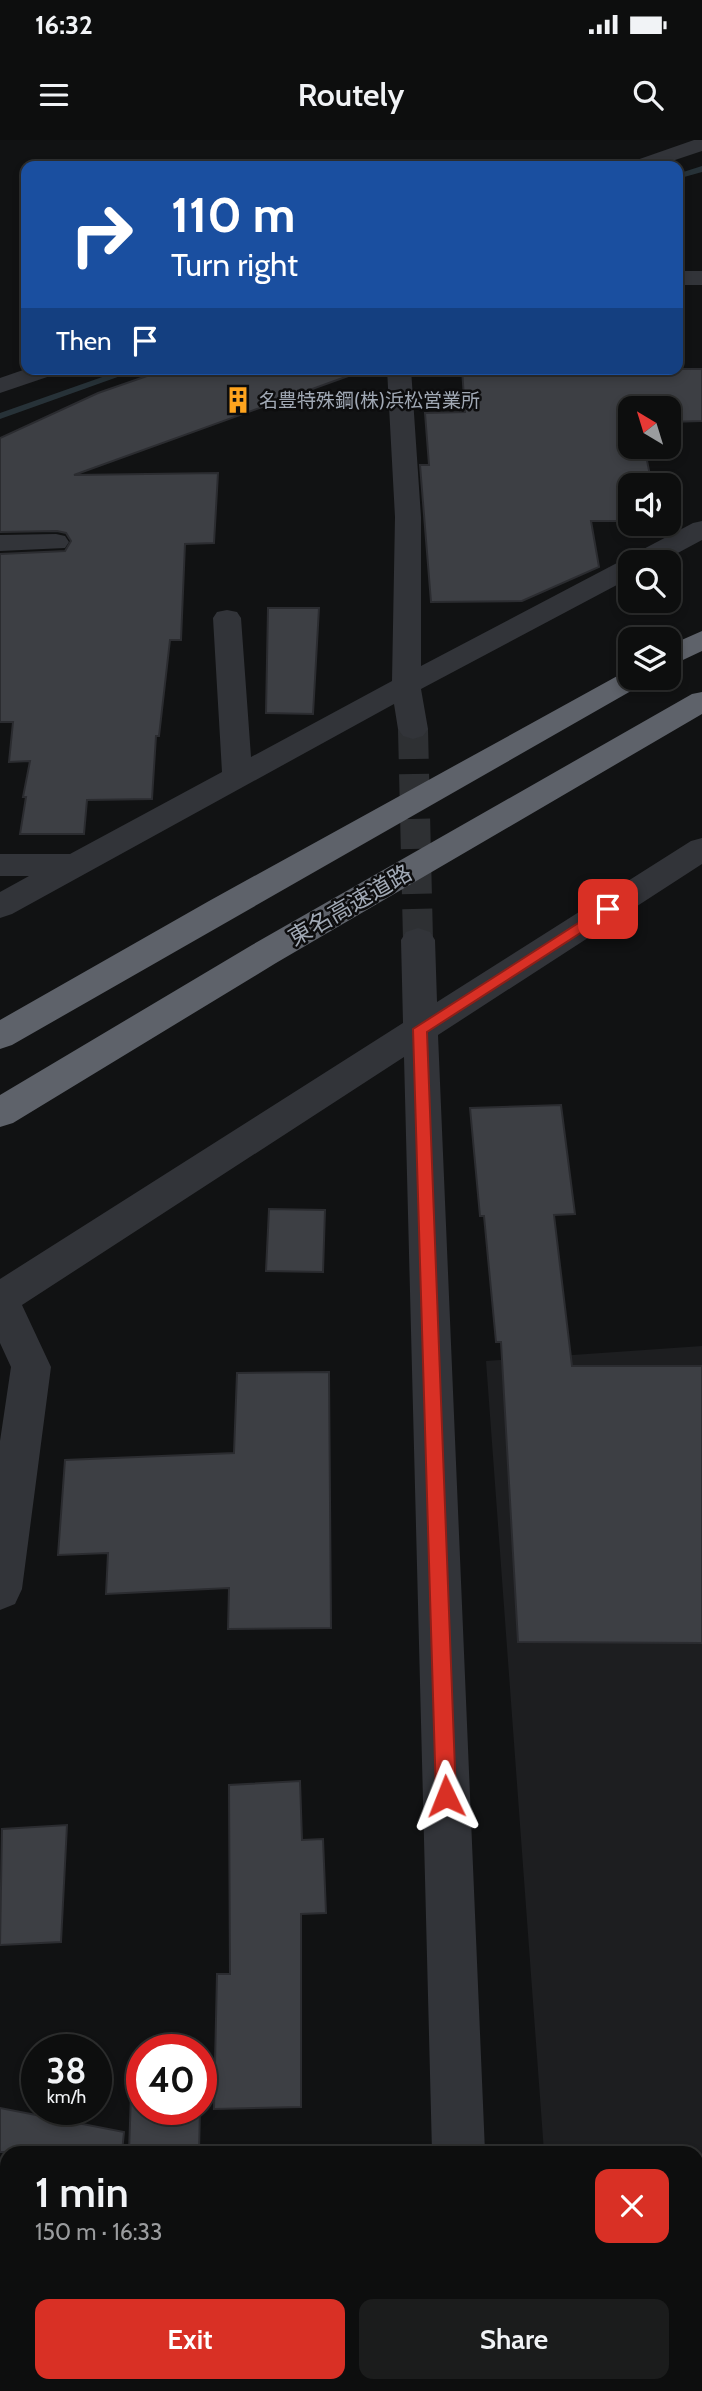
<!DOCTYPE html>
<meta charset="utf-8">
<style>
:root{--surface:#0d0e0e;--page:#1b1c1c;--text:#f1f3f6;--muted:#9a9c9e;--line:#2d2e2e;--accent:#d93025}
body{margin:0;font-family:Cabin,"Noto Sans JP",sans-serif;background:var(--page);color:var(--text);height:100vh;display:flex;flex-direction:column;font-size:26px;white-space:nowrap}
*{box-sizing:border-box;margin:0}
p{font-size:23px;color:var(--muted)}
.icon{flex:none;width:38px;height:38px;fill:none;stroke:currentColor;stroke-width:2;stroke-linecap:round;stroke-linejoin:round}
.map{position:relative;flex:1;overflow:hidden}
.details{position:absolute;left:0px;top:2006px;width:704px;height:247px;display:flex;flex-direction:column;background:var(--surface);border-radius:21px 21px 0 0;box-shadow:0 4px 10px #0003,0 0 0 2px var(--line)}
.details>*{flex:none}
.guide{position:absolute;left:21px;top:21px;width:662px;height:214px;border-radius:14px;box-shadow:0 4px 10px #0003,0 0 0 2px var(--line);background:#1a4fa0;color:#fff;overflow:hidden}
.needle{width:46px;rotate:322deg}
.buttons{position:absolute;left:618px;top:256px;display:grid;gap:14px}
.buttons a{display:grid;place-items:center;width:63px;height:63px;border-radius:14px;background:var(--surface);box-shadow:0 4px 10px #0003,0 0 0 2px var(--line);font-size:35px}
.speed{position:absolute;left:21px;top:1894px;display:flex;gap:14px;font-size:35px;font-weight:700;text-align:center}
.speed>*{display:grid;place-content:center;width:91px;height:91px;border-radius:50%;background:var(--surface);box-shadow:0 4px 10px #0003,0 0 0 2px var(--line);line-height:1}
.speed small{font-size:18px;font-weight:400}
.speed .limit{border:10px solid #d22;background:#fff;color:#111}
.pin{position:absolute;display:grid;place-items:center;width:60px;height:60px;color:#fff;margin:-30px;border-radius:14px;box-shadow:0 4px 10px #0006}
.me{position:absolute;width:77px;margin:-38px;rotate:358deg;stroke-linejoin:round;filter:drop-shadow(0 0 5px #0008)}
.turn{display:flex;align-items:center;gap:24px;height:147px;padding:0 35px;font-size:32px}
.turn .icon{width:91px;height:91px;stroke-width:2.5}
.turn b{display:block;font-size:49px;line-height:60px}
.then{display:flex;align-items:center;height:66px;padding:0 35px;background:#0003;gap:14px;font-size:26px}
.round{display:grid;place-items:center;flex:none;width:74px;height:74px;border-radius:14px;background:var(--page)}
.summary{display:flex;align-items:center;justify-content:space-between;height:119px;padding:0 35px}
h1{font-size:42px;font-weight:600;line-height:52px}
.primary-button{display:flex;gap:14px;margin-top:auto;padding:14px 35px}
.primary-button a{flex:1;height:80px;border-radius:14px;background:var(--accent);color:#fff;font-size:28px;font-weight:600;line-height:80px;text-align:center}
.primary-button a+a{background:var(--page);color:var(--text)}
.status{display:flex;justify-content:space-between;align-items:center;height:49px;padding:0 35px;background:var(--surface);direction:ltr}
.status svg{height:19px;fill:currentColor}
header{display:flex;justify-content:space-between;align-items:center;height:91px;padding:0 35px;background:var(--surface);font-size:32px;font-weight:600}
.map>svg:first-child{display:block}
.built{fill:#1d1e20}
.lines{fill:none;stroke-linecap:round;stroke-linejoin:round}
.stream{fill:#273238;fill-rule:evenodd}
.building{fill:#3d3f44;stroke:#2b2c30;stroke-width:2}
.minor-tunnel{stroke:#2e3033;stroke-width:30;stroke-dasharray:30 15;stroke-linecap:butt}
.minor{fill:#323439;fill-rule:evenodd}
.highway{fill:#5e626a;fill-rule:evenodd}
.route{fill:#d93025;stroke:#8d1f18;stroke-width:2}
.labels{text-anchor:middle;dominant-baseline:central;stroke-width:5;stroke-linejoin:round;paint-order:stroke}
.far-poi-label{font-size:19px;fill:#a1a9b5;stroke:#0d0d0e;text-anchor:start}
.street-label{font-size:23px;fill:#a1a9b5;stroke:#0d0d0e}
</style>
<div class="status"><b>16:32</b><svg viewBox="0 0 49 12"><path d="M0 12V9h3v3zM5 12V6h3v6zM10 12V3h3v9zM15 12V0h3v12zM26 1h20v11H26zM47 4h2v5h-2z"/></svg></div>
<header><svg class="icon" aria-label="menu" viewBox="0 0 24 24"><path d="M4 6h16M4 12h16M4 18h16"/></svg>Routely<svg class="icon" aria-label="search" viewBox="0 0 24 24"><circle cx="10" cy="10" r="6"/><path d="M15 15l6 6"/></svg></header>
<div class="map">
<svg width="702" height="2251" viewBox="0 0 702 2251">
<rect width="100%" height="100%" fill="#111213"/>
<!-- built -->
<path class="built" d="M702,1206V2118H697L696,2012H544L486,1221Z"/>
<g class="lines">
<!-- stream -->
<g class="stream">
<path d="M702,26V32L677,39V34Z"/>
<path d="M125,229H140L0,279V273Z"/>
</g>
</g>
<!-- building -->
<g class="building">
<path d="M167,229H350L351,235L74,335L218,333L214,403L185,404L181,500H170L159,596H156L152,659L87,660L84,694H20L26,657H23L30,621L9,622L13,582H0V414L65,411L71,401L66,393L57,391L0,392V298L98,253Z"/>
<path d="M462,229H702V281L668,282V268H630V306H644L652,345H630V381H591L599,427L522,461L431,462L420,325H429L425,273L465,272Z"/>
<path d="M268,468H319L313,574L266,573Z"/>
<path d="M561,965L575,1074L554,1075L572,1226H702V1503L518,1502L501,1202H496L484,1076H480L470,968Z"/>
<path d="M269,1069L325,1070L323,1132L266,1131Z"/>
<path d="M329,1232L331,1488L228,1489L229,1448L106,1454L108,1413L58,1415L65,1320L234,1313L237,1233Z"/>
<path d="M300,1641L302,1700L323,1699L326,1773L301,1774V1967L214,1969L217,1834H230L229,1645Z"/>
<path d="M67,1685L61,1802L0,1805L2,1689Z"/>
<path d="M142,1953V1969H200L199,2012H129L131,1954Z"/>
<path d="M0,1968L124,1992L122,2012H0Z"/>
</g>
<g class="lines">
<!-- minor-tunnel -->
<path class="minor-tunnel" d="M413,589L418,800"/>
<!-- minor -->
<g class="minor">
<path d="M694,0H702V11L657,26H628L631,22Z"/>
<rect x="677" y="131" width="25" height="14"/>
<path d="M26,229H60L56,234L0,253V238Z"/>
<path d="M387,229H411L421,377V526L693,383L702,381V400L661,422H630V438L421,549L428,589L423,596L413,599L403,596L398,589L394,564L12,774L0,778V752L29,736H0V714H70L222,632L213,478L217,472L227,470L237,472L241,478L251,617L392,541L395,377Z"/>
<path d="M56,394L65,396L69,402L65,408L0,411V395Z"/>
<path d="M702,698V724L438,895L485,2012H432L404,917L22,1165L51,1227L22,1449L15,1464L0,1470V1301L11,1227L0,1203V1139L403,883L401,800L406,792L418,788L430,792L435,800L437,862L691,701Z"/>
<rect x="696" y="2188" width="6" height="56"/>
<path d="M0,2191H7V2245H12L0,2247Z"/>
<path d="M438,2245H495L496,2251H438Z"/>
</g>
<!-- highway -->
<g class="highway">
<path d="M702,491V511L668,527V506Z"/>
<path d="M630,529V537H649L645,543L12,905L0,909V880L209,761Z"/>
<path d="M702,552V574L276,823L13,983L0,987V955L252,805L692,554Z"/>
</g>
</g>
<!-- route -->
<path class="route" d="M608,764L615,769L613,772L427,892L456,1656L453,1663L446,1666L439,1663L436,1656L413,889Z"/>
<!-- icons -->
<defs>
<symbol id="building-bare" viewBox="-9 -9 18 18"><path d="M-4-6H4V6H1V3H-1V6H-4ZM-2.5-4.3h1.7v1.8h-1.7ZM.8-4.3h1.7v1.8H.8ZM-2.5-1h1.7V.8h-1.7ZM.8-1h1.7V.8H.8Z" fill="#ffa41e" stroke="#0d0d0e" stroke-width="2.5" paint-order="stroke"/></symbol>
</defs>
<g fill-rule="evenodd">
<use href="#building-bare" x="219" y="241" width="38" height="38"/>
</g>
<g class="labels">
<!-- far-poi labels -->
<g class="far-poi-label">
<text x="259" y="260">名豊特殊鋼(株)浜松営業所</text>
</g>
<!-- street labels -->
<g class="street-label">
<text transform="translate(350 765) rotate(-30)">東名高速道路</text>
</g>
</g>
</svg>
<div class="buttons">
<a><svg class="needle" viewBox="-14 -14 28 28"><path d="M0-13l5 13h-10z" fill="#e53935"/><path d="M0 13l5-13h-10z" fill="#9a9c9e"/></svg></a>
<a><svg class="icon" aria-label="sound" viewBox="0 0 24 24"><path d="M4 9h4l5-4v14l-5-4H4zM17 9q2 3 0 6"/></svg></a>
<a><svg class="icon" aria-label="search" viewBox="0 0 24 24"><circle cx="10" cy="10" r="6"/><path d="M15 15l6 6"/></svg></a>
<a><svg class="icon" aria-label="layers" viewBox="0 0 24 24"><path d="M12 4l9 5-9 5-9-5zM3 14l9 5 9-5"/></svg></a>
</div>
<div class="speed"><div>38<small>km/h</small></div><div class="limit">40</div></div>
<div class="pin" style="left:608px;top:769px;background:#d93025"><svg class="icon" aria-label="arrive" viewBox="0 0 24 24"><path d="M6 21V4h12l-3 4 3 4H6"/></svg></div>
<svg class="me" style="left:446px;top:1656px" viewBox="-20 -20 40 40"><path d="M0-17L14 15 0 8-14 15z" fill="#d93025" stroke="#fff" stroke-width="4"/></svg>
<div class="guide">
<div class="turn"><svg class="icon" aria-label="right" viewBox="0 0 24 24"><path d="M7 20v-9h11M14 6l5 5-5 5"/></svg><div><b>110 m</b>Turn right</div></div>
<div class="then">Then<svg class="icon" aria-label="arrive" viewBox="0 0 24 24"><path d="M6 21V4h12l-3 4 3 4H6"/></svg></div>
</div>
<section class="details">
<div class="summary"><div><h1>1 min</h1><p>150 m · 16:33</p></div><a class="round" style="background:#d93025;color:#fff"><svg class="icon" aria-label="close" viewBox="0 0 24 24"><path d="M6 6l12 12M18 6L6 18"/></svg></a></div>
<div class="primary-button"><a>Exit</a><a>Share</a></div>
</section>
</div>
